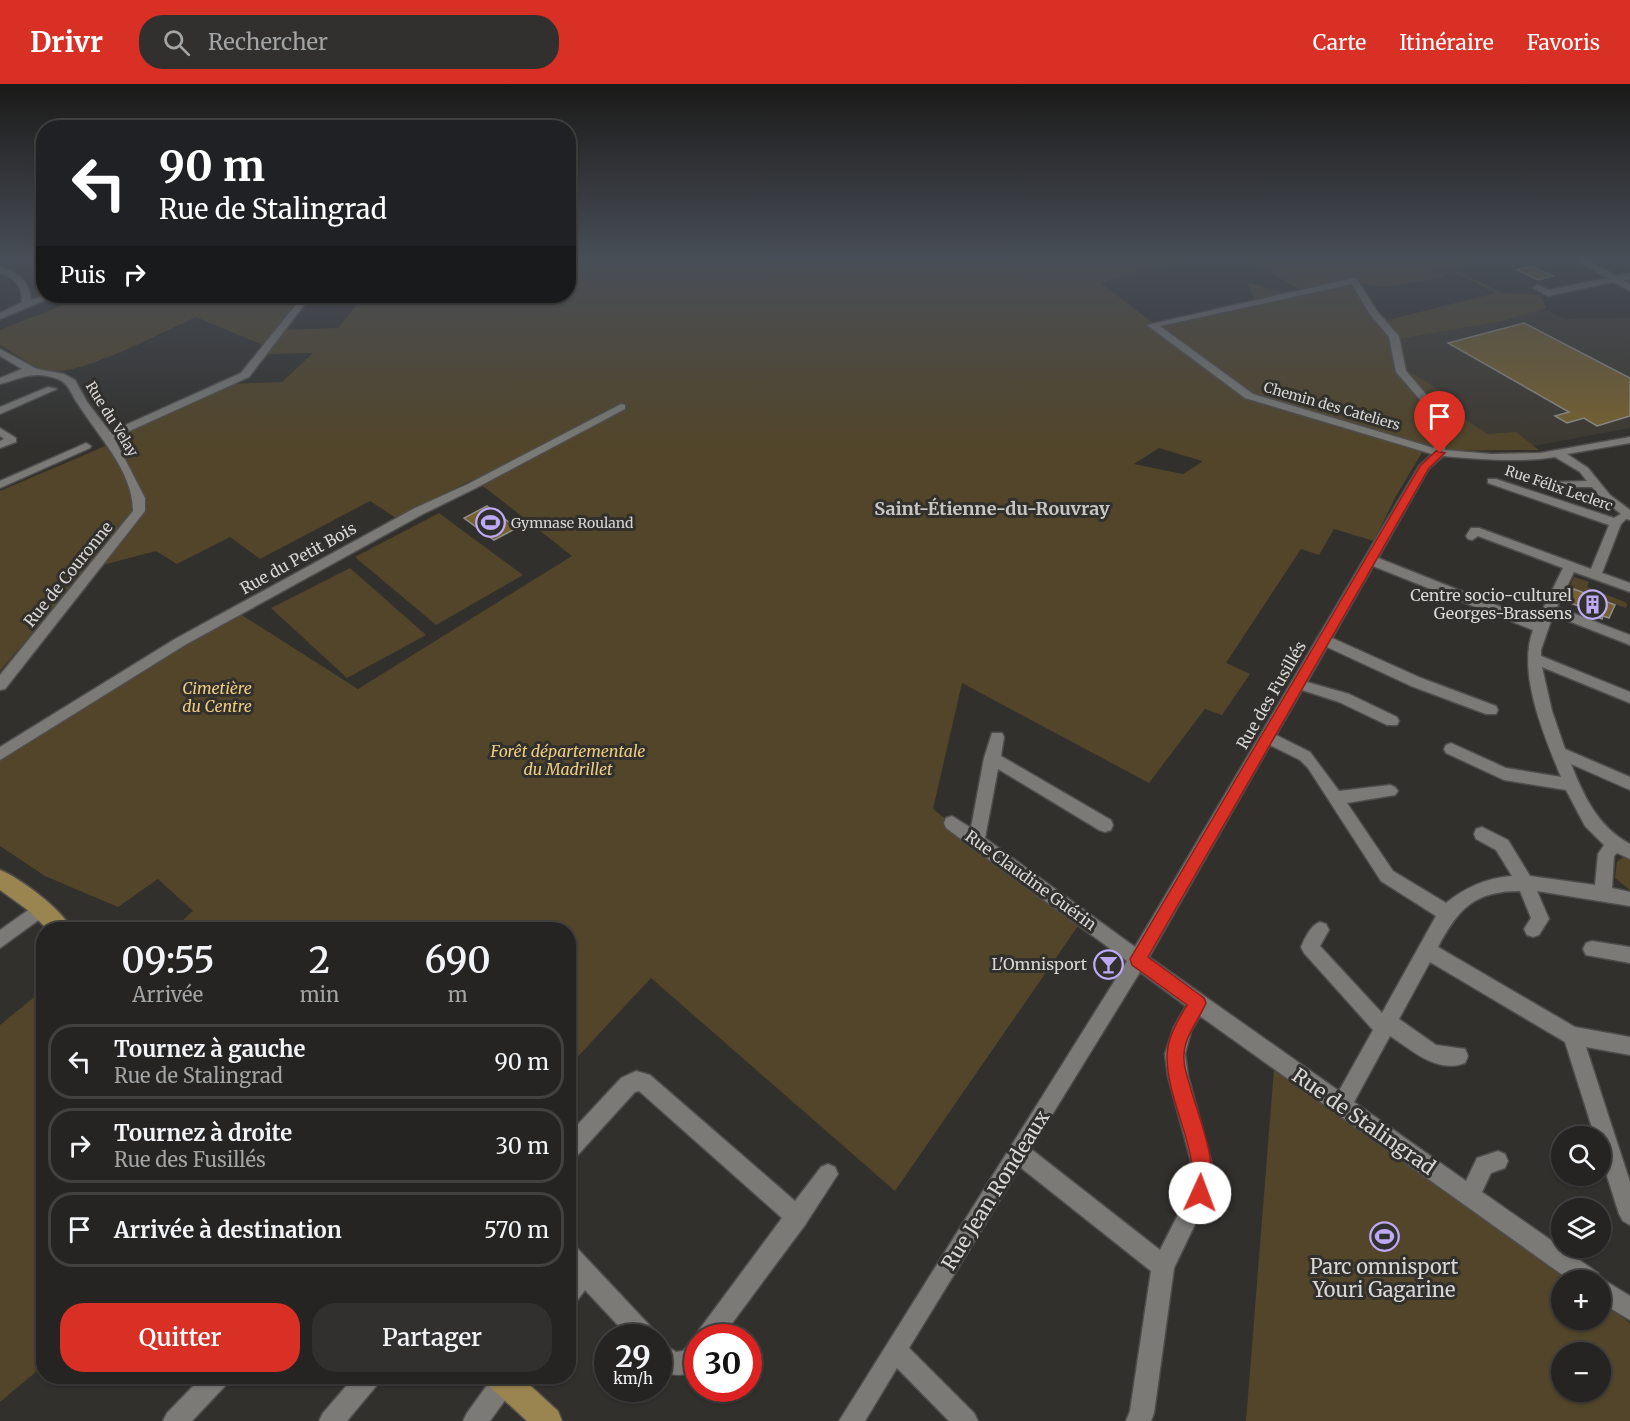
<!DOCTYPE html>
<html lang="fr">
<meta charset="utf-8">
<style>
:root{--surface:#252422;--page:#31302f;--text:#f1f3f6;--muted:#a3a4a5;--line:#424140;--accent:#d93025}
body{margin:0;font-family:Merriweather,serif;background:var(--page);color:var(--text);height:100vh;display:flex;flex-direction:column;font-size:22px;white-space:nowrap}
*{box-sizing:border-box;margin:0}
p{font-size:20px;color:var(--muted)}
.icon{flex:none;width:33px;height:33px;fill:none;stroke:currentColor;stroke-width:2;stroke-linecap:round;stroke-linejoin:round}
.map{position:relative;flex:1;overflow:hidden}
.side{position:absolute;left:36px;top:838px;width:540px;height:462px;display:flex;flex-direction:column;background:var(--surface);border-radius:24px;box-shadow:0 2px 4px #0004,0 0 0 2px var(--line)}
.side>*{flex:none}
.top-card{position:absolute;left:36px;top:36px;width:540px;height:183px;border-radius:24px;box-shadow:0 2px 4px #0004,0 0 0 2px var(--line);background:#202124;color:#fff;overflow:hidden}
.controls{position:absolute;left:1551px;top:1042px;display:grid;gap:12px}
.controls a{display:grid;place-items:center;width:60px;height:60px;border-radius:50%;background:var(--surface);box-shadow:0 2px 4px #0004,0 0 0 2px var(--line);font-size:30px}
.speed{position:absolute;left:594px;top:1240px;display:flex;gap:12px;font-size:30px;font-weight:700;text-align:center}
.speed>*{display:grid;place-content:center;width:78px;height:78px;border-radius:50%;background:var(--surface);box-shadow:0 2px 4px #0004,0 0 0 2px var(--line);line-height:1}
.speed small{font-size:15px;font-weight:400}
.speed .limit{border:9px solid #d22;background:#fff;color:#111}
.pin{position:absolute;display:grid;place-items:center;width:51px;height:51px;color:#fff;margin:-62px -26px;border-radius:50% 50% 50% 0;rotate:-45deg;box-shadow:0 0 6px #0007}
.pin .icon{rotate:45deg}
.me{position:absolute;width:66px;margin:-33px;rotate:2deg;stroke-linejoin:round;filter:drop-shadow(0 0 4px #0008)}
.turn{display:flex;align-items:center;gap:21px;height:126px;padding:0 24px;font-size:27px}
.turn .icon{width:78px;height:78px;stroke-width:2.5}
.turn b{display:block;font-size:42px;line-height:51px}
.then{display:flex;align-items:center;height:57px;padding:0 24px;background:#0003;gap:12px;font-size:22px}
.eta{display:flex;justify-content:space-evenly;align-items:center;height:102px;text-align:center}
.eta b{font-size:36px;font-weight:600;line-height:42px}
.action{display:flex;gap:12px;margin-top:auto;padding:12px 24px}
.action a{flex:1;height:69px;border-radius:24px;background:var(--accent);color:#fff;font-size:24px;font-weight:600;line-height:69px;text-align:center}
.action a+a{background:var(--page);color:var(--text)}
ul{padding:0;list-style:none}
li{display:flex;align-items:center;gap:18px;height:75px;margin:0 12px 9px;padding:0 12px;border:3px solid var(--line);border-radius:24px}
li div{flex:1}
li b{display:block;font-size:22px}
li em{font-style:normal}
header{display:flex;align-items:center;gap:36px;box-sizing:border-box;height:84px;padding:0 30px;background:var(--accent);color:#fff}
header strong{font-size:28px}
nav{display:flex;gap:33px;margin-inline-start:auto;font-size:21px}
.search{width:420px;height:54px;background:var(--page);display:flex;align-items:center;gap:15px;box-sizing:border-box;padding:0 21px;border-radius:24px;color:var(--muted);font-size:22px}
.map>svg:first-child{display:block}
.built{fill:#3d3931}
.green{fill:#524529;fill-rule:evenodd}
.building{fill:#77612e;stroke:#8f8e8b;stroke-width:1.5}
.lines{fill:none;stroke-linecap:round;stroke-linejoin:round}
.minor-casing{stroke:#4e4d4c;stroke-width:3}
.major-casing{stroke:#4e4d4c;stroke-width:3}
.minor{fill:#7b7a77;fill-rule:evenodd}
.major{fill:#9a8450;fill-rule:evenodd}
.route{fill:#d93025;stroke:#8d1f18;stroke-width:1.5}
.labels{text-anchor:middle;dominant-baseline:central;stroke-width:6;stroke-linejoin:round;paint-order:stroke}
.far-street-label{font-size:14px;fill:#d8d7d6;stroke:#31302d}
.far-poi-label{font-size:14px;fill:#d8d7d6;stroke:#31302d;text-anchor:start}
.street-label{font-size:16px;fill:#d8d7d6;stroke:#31302d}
.poi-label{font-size:16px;fill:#d8d7d6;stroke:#31302d;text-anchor:end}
.park-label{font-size:16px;font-style:italic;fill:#f0cc7f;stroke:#31302d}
.far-district-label{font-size:18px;font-weight:bold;fill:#c8c6c3;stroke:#31302d}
.near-street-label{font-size:20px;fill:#d8d7d6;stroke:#31302d}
.near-poi-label{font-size:20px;fill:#d8d7d6;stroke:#31302d}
</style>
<header>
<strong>Drivr</strong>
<div class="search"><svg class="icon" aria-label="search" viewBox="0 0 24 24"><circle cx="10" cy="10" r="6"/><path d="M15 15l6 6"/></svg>Rechercher</div>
<nav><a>Carte</a><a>Itinéraire</a><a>Favoris</a></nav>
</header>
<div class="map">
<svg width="1630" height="1337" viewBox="0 0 1630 1337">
<rect width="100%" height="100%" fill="#31302d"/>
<!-- built -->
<path class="built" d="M1540,223L1565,235L1630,234V344L1528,363L1487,352L1428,314L1407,287L1397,254Z"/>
<!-- green -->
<g class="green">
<path d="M569,176H1190L1147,185L1101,199L1153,239L1255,217L1247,198L1287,210L1300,206L1250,176H1483L1452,184L1502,209L1540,211L1546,224L1502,237L1398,255L1408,287L1441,307L1431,314L1488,350L1516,348L1539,366L1423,367L1396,412L1374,457L1334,445L1319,471L1301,465L1226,579L1250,590L1222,631L1205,625L1149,699L962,599L933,725L1080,839L895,1107L651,894L569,982L568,846H172L193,827L158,795L118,823L45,792L0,762V672L237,528L358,605L572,472L487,405L472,396L396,434L370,417L260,475L230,453L177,480L156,467L87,485L0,587V407L117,357L114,351L231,300L282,298L313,269L267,270L285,246L338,244L360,217H300L265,262L196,233C164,247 81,292 49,287C35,285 13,268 0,261V246L85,212H568ZM1445,183L1496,209L1384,237L1359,199L1386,203L1445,193L1433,186ZM1159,364L1202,377V378L1183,390L1134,380Z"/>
<path d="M439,429L523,491L436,541L355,473Z"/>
<path d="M350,484L426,551L347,594L271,524Z"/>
<path d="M1574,493L1589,498L1587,503L1625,518L1627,520L1626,524L1574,505L1568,518L1581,524L1563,517Z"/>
<path d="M1623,773L1630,775V806L1615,794L1617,778Z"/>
<path d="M43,906V1282L0,1318V941Z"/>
<path d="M1274,985L1571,1197H1562V1236H1600L1601,1218L1630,1239V1337H1246ZM1562,1269H1600V1308H1562Z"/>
</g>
<!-- building -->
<g class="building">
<path d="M1532,182L1538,185L1553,192L1538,196L1517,186Z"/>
<path d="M1524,239L1630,294V332L1597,342L1584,334L1567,339L1555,332L1569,328L1448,259Z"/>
<path d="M487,422L517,444L494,456L464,434Z"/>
<path d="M1574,505L1615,521L1609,534L1603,532L1602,535L1587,529L1589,526L1568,518Z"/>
</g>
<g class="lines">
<defs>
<g id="minor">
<path d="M1577,176H1588L1616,192L1630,189V195L1623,196L1630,200V207L1613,198L1548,212L1533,204L1537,201L1549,206L1607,194Z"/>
<path d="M0,183C17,188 30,197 31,216L44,212H55L0,235V229L22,218C22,202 15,194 0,189Z"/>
<path d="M1354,194L1357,195L1376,226L1399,252L1406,287L1439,325L1444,336L1445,366L1491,370L1540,369L1630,353V359L1567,370L1588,384L1610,411L1630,426V436L1626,435L1621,440L1602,489L1630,499V508L1574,488L1557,523L1630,551V561L1553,531L1541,566V572L1630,608V619L1542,583L1552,627L1565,665L1630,693V706L1571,680C1584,712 1597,742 1630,760V775L1617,769L1614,772L1612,804L1630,808V822L1537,807L1549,835L1539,851L1533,853L1527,851L1524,845L1531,834L1520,807C1474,807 1458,825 1438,863L1575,943L1630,953V971L1586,963L1630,1098V1141L1623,1137L1619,1130L1600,1070V1053H1595L1565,958L1430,878L1399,935L1436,961L1465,965L1468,972L1465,979C1437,990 1412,966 1390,952L1354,1018L1466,1097L1477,1074L1498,1067L1505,1070L1508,1077L1505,1084L1491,1089L1482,1108L1598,1189L1599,1193L1630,1212V1236L1600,1218V1197H1571L1200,932L1191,947L1185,970L1188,992L1211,1077L1210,1109L1174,1184L1154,1329L1151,1337H1126L1130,1327L1151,1187L1020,1083L909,1264L974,1329L978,1337H949L897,1284L865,1337H839L1127,877L946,744L944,739L946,734L952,732L971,744L984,674L992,649H1002L1004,653L1001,672L1111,736L1113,741L1111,746L1105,748L1099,746L998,685L985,754L1135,863L1419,382L1432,370L1245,314L1147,241ZM1352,200L1369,229L1389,253L1396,288L1429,326L1434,336V364L1253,310L1160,242ZM1443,372C1480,375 1518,379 1555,373L1580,388L1587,397L1556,398L1550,406L1552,408H1560L1563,403H1592L1602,415L1621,430L1614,434L1496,395H1488V399L1609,441L1591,485L1479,444H1471L1466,452L1468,455L1472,456L1478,452L1563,484L1537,537L1378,474L1429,384ZM1373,482L1533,546C1517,589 1544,651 1561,693L1506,684L1451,659L1446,661L1444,665L1446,669L1504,696L1566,706L1585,742L1604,761L1598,770L1595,801L1530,792L1508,756L1482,743L1476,745L1474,750L1476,755L1496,766L1512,792C1486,794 1466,803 1446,819L1393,787L1347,719L1395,711L1398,707L1395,703L1390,701L1339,707L1310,668L1276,651L1302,606L1339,618L1387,641H1397L1399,637L1397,633L1349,610L1307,598L1327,563L1411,602L1486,630H1496L1498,626L1496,622L1421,594L1332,554ZM1270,661L1300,676L1308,684L1381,797L1436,832L1382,929L1320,862L1329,846L1326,840L1320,838C1310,842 1305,854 1301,863L1304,869L1373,946L1339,1007L1149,873ZM1140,888L1186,922L1174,943L1165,970L1168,992L1191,1077L1190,1107L1160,1166L1031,1065Z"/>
<path d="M303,212H311L249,293L114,354L145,414V427L5,605L0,606V591L133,427C133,387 98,352 78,320C71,311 70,300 58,295C34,286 22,294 0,300V294L22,285L0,272V265L37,285L64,290L75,296L87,318L110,348L241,289Z"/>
<path d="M48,303L57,305L0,330V323Z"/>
<path d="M621,320L625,321V325L476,404L423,430L185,561L0,676V663L175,555L415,424L468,400Z"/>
<path d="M0,344L16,354V358L0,364V357L4,355L0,352Z"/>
<path d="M86,359L91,362L90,364L0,404V397Z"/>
<path d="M41,817L47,820L50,825L47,830L0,864V846Z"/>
<path d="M1592,857L1630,863V879L1586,871L1583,865L1586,859Z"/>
<path d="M636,987L650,991L795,1117L821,1083L828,1080L835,1083L838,1090L805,1141L721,1254H698V1286C684,1292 670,1294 658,1283V1256L676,1268L683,1267L690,1259L696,1256L699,1246L782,1134L639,1007L635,1008L575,1074L568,1077V1051L621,994Z"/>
<path d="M568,1160L576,1163L654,1246L657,1254H630L585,1206L576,1218L568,1221Z"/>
<path d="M202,1293H230L226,1301L192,1337H163L167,1329Z"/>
<path d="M354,1293H381L377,1301L347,1337H319L323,1329Z"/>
<path d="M493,1293H520L516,1301L490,1337H463L467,1329Z"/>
</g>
<g id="major">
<path d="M0,786C20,794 63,826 72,846H48L29,827L0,806Z"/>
<path d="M486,1293H521L558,1327L562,1337H527L490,1303Z"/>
</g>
</defs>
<!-- minor casing -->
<use href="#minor" class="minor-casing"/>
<!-- major casing -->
<use href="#major" class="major-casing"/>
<!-- minor -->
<use href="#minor" class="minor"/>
<!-- major -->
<use href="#major" class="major"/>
</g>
<!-- sky -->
<linearGradient id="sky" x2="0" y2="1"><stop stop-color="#1b1a19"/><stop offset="0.48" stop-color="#484e57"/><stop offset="1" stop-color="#484e57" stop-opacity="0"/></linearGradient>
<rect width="1630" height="364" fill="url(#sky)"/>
<!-- route -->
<path class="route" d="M1436,367L1445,369L1429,384L1148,873L1204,914L1206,919C1199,936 1185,951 1184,970C1183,980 1187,993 1190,1002C1199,1036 1221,1082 1207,1116L1200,1119L1193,1116C1188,1103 1194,1089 1191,1075C1185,1041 1167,1007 1167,972C1167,954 1178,936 1187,921L1132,881L1130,875L1420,382Z"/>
<!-- icons -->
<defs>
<symbol id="stadium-ring" viewBox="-11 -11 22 22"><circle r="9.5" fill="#31302d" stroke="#bda9f5" stroke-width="1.5"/><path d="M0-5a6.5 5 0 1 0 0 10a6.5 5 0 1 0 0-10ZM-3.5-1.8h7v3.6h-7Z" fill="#bda9f5"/></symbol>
<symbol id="building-ring" viewBox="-11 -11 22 22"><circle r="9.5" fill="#31302d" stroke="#bda9f5" stroke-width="1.5"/><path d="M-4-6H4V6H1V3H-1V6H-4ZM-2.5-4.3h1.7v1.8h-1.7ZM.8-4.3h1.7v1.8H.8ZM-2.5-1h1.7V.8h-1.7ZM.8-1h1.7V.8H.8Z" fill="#bda9f5"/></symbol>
<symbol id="bar-ring" viewBox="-11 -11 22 22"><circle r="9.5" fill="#31302d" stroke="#bda9f5" stroke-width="1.5"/><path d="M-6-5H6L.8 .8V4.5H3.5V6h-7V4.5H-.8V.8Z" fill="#bda9f5"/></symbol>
</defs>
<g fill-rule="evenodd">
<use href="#stadium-ring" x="474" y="422" width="33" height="33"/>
<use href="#building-ring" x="1576" y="504" width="33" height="33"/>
<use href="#bar-ring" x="1092" y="864" width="33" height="33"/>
<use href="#stadium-ring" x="1368" y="1136" width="33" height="33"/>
</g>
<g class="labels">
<!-- far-street labels -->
<g class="far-street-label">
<text transform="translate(1332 322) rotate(16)">Chemin des Cateliers</text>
<text transform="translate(112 335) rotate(58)">Rue du Velay</text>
<text transform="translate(1559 404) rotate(19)">Rue Félix Leclerc</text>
</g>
<!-- far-poi labels -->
<g class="far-poi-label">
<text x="511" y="439">Gymnase Rouland</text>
</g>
<!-- street labels -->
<g class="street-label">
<text transform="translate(298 474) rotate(-29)">Rue du Petit Bois</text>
<text transform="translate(68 490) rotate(-51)">Rue de Couronne</text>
<text transform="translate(1271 611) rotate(-60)">Rue des Fusillés</text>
<text transform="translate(1031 796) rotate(36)">Rue Claudine Guérin</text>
</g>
<!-- poi labels -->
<g class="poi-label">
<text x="1572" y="511">Centre socio-culturel<tspan x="1572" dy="18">Georges-Brassens</tspan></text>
<text x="1087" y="880">L'Omnisport</text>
</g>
<!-- park labels -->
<g class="park-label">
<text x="217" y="604">Cimetière<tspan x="217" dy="18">du Centre</tspan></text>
<text x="568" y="667">Forêt départementale<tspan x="568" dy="18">du Madrillet</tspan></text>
</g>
<!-- far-district labels -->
<g class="far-district-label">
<text x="992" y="424">Saint-Étienne-du-Rouvray</text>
</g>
<!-- near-street labels -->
<g class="near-street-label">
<text transform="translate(1364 1037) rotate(35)">Rue de Stalingrad</text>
<text transform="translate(995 1106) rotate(-58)">Rue Jean Rondeaux</text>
</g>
<!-- near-poi labels -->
<g class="near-poi-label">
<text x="1384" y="1182">Parc omnisport<tspan x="1384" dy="23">Youri Gagarine</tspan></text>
</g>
</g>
</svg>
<div class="controls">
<a><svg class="icon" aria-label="search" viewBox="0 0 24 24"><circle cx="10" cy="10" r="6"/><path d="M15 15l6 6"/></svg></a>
<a><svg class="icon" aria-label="layers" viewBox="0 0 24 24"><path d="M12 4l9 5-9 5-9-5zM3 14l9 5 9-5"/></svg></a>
<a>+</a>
<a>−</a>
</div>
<div class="speed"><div>29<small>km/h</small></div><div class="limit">30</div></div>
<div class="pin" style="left:1440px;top:369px;background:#d93025"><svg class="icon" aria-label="arrive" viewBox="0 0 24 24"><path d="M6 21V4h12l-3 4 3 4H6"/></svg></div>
<svg class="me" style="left:1200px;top:1109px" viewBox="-20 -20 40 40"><circle r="19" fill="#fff"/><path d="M0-13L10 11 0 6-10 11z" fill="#d93025"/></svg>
<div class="top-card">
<div class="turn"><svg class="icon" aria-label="left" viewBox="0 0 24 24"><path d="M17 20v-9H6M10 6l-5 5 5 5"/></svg><div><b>90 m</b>Rue de Stalingrad</div></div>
<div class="then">Puis<svg class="icon" aria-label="right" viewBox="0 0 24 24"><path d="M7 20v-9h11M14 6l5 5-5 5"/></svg></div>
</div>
<section class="side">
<div class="eta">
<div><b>09:55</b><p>Arrivée</p></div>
<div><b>2</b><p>min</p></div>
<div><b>690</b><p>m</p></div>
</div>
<ul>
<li><svg class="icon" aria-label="left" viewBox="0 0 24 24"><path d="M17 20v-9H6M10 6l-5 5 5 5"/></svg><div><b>Tournez à gauche</b><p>Rue de Stalingrad</p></div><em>90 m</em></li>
<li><svg class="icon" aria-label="right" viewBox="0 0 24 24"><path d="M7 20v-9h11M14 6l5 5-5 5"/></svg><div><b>Tournez à droite</b><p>Rue des Fusillés</p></div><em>30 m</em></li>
<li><svg class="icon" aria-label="arrive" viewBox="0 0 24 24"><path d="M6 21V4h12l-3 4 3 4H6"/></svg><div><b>Arrivée à destination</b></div><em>570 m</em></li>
</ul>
<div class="action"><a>Quitter</a><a>Partager</a></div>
</section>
</div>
